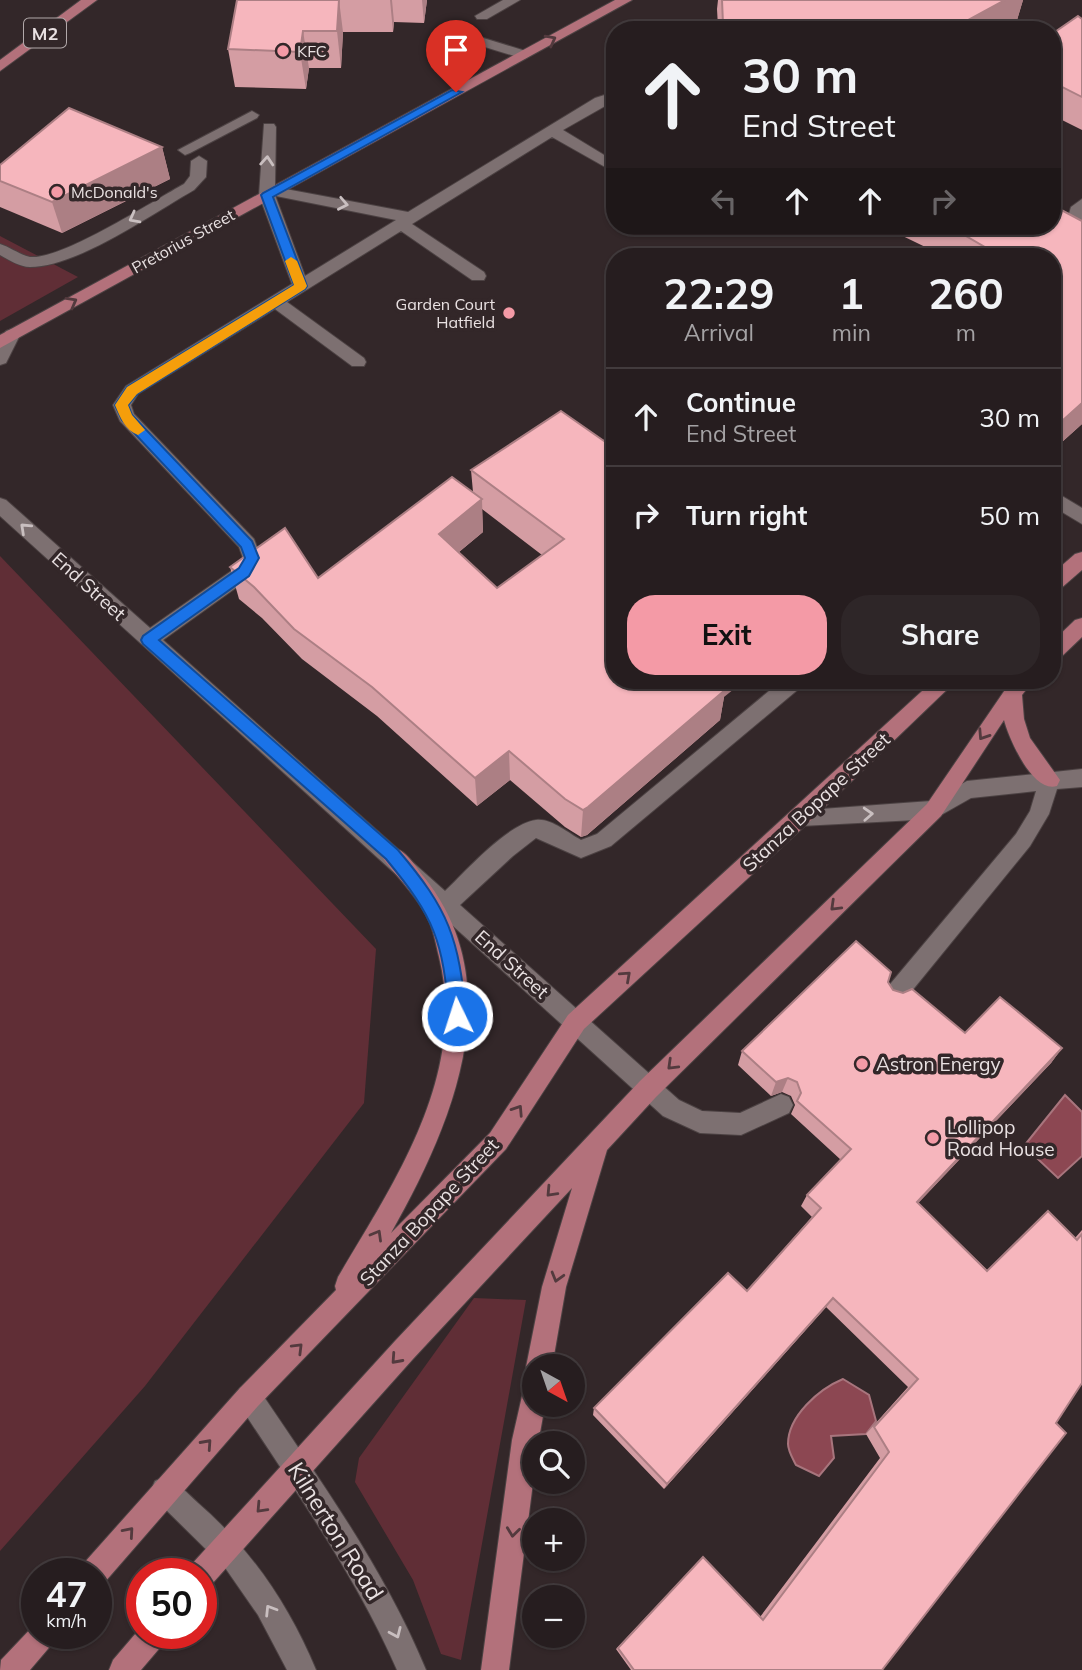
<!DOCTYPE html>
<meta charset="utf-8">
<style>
:root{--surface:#261d1f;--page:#2e2628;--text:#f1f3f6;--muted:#a4a2a4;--line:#423b3d;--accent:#f49aa6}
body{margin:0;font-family:Mulish,sans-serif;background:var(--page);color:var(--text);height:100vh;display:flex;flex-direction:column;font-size:26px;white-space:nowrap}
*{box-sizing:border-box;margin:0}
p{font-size:23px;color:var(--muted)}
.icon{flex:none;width:38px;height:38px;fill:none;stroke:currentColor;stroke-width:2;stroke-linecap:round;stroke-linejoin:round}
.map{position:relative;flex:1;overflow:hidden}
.details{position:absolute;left:606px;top:248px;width:455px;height:441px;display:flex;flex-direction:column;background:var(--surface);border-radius:28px;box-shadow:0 2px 5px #0004,0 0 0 2px var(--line)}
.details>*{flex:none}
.banner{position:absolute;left:606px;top:21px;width:455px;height:214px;border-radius:28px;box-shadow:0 2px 5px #0004,0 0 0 2px var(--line);background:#261d1f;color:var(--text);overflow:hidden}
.needle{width:46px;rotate:140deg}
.tools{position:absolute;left:522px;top:1354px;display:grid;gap:14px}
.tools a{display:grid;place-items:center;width:63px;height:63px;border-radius:50%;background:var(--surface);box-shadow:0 2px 5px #0004,0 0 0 2px var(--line);font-size:35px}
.speed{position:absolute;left:21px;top:1558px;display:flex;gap:14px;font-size:35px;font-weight:700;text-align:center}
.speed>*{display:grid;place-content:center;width:91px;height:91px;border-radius:50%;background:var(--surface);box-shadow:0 2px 5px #0004,0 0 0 2px var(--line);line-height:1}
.speed small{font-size:18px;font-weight:400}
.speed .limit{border:10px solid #d22;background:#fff;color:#111}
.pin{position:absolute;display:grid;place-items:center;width:60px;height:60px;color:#fff;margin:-72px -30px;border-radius:50% 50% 50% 0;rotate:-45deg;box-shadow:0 0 7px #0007}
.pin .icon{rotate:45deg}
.me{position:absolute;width:77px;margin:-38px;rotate:356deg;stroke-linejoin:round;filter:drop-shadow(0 0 5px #0008)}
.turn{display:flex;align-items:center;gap:24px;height:147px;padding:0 21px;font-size:32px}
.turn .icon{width:91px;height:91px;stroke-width:2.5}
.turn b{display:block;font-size:49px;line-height:60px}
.lanes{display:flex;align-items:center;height:66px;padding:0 21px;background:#0003;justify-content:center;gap:35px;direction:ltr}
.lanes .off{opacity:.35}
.eta{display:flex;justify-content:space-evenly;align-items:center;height:119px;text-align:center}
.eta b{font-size:42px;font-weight:700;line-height:49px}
.primary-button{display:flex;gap:14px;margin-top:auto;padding:14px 21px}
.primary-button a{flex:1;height:80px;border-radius:28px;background:var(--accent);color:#111;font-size:28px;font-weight:700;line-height:80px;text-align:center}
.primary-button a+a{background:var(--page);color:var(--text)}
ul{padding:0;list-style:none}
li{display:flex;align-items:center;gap:21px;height:98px;padding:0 21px;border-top:2px solid var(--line)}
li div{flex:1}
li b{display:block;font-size:26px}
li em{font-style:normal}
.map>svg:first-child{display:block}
.green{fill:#602e36}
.water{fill:#8c4752;stroke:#a8757d;stroke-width:2}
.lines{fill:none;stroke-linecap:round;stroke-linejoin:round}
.minor-casing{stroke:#4c4243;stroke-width:2}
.major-casing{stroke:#4c4243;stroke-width:2}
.minor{fill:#7d7071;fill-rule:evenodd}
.major{fill:#b3717b;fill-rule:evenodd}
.wall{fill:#d49da3;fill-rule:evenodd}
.shaded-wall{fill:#ac7f84}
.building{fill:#f6b6bd;stroke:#ac7f84;stroke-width:2}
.oneway{stroke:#533a3e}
.oneway2{stroke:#c9bfc0}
.route{fill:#1a73e8;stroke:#114b97;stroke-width:2}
.slow{fill:#f59e0b}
.poi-dot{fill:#f49aa6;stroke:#332729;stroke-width:2.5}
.labels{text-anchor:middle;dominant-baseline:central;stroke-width:7;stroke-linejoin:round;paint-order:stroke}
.far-poi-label{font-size:16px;fill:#e9e1e2;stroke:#332729;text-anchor:start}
.far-street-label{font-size:16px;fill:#e9e1e2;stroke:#332729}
.shield{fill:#332729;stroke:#b2a9aa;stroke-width:2}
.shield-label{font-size:18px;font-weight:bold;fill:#e9e1e2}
.street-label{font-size:19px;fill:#e9e1e2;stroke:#332729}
.poi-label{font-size:19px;fill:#e9e1e2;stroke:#332729;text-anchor:start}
.near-street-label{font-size:23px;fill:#e9e1e2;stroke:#332729}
</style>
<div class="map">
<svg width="1082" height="1670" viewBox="0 0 1082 1670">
<rect width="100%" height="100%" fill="#332729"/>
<!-- green -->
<g class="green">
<path d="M0,236L78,277L0,321Z"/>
<path d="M0,556L376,949L364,1103L145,1386L0,1551Z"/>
<path d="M474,1298L526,1300L461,1660L441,1654L413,1580L355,1482L359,1458Z"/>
</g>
<!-- water -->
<g class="water">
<path d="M1065,1095L1082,1112V1156L1058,1178L1024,1146Z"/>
<path d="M843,1379L869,1395L876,1421L866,1434L831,1436L834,1458L819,1476L796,1465C793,1459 788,1451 788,1444C788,1416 819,1389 843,1379Z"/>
</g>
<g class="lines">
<defs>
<g id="minor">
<path d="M503,0H520L487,19H477L475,16Z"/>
<path d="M451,28L529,52L531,55L524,59L446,35L444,32Z"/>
<path d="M614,92V101L563,130L614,161V172L552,137L412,224L484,272L486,276L484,280H472L401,231L287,302L364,358L366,362L364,366H352L275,309L138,394L131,405L134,414L254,539L261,558L251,577L163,640L445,891C465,872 507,824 536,820C551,818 568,833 581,840L597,834L781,681H804L801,687L611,846L581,858L536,838L513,856L460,905L679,1100L702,1111L740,1113L781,1094L789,1097L793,1105L789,1113L741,1135L700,1133L663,1116L0,516V498L6,500L150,628L237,567L243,558L239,547L120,421L113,405L126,386L292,284L259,195L264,124H274L276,127L275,187L408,212L595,98ZM275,195L276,196L396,220L305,276Z"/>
<path d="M252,111L259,115L257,118L190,153L185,155L178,150Z"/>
<path d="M199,156L207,161L206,177L194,190C152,214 77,267 30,267C20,267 9,260 0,255V244C10,247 20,255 30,257C62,260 153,201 184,184L190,176L191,161Z"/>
<path d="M1082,199V226L1068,217L1071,207Z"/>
<path d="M12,329L20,335L6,363L0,365V342L6,331Z"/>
<path d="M614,434V451L611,454L614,461V476L600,469L593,453L608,436Z"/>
<path d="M1052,490L1082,508V524L1052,506Z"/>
<path d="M1082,769V787L1057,789L1049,814L1030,846L902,1003L894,1006L886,1003L883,996L886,989L1016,834L1030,811L1036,791L971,798L934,819L801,826L794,823L791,817L794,811L931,801L967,781Z"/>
<path d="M249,1384L258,1388C319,1479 384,1568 426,1670H397C356,1576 296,1492 240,1406L236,1397L240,1388Z"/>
<path d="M164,1477C178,1482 187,1493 198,1503C251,1549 289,1605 316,1670H287L258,1615L226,1569L155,1499L151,1490L155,1481Z"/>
</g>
<g id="major">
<path d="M81,0H97L0,71V60Z"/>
<path d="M615,0H632L0,348V335Z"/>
<path d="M1082,552V570L1059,590L1052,592V574L1075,554Z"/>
<path d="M1082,618V637L1059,659L1052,662V642L1075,620Z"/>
<path d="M933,681H956L808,823L584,1029L506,1149L258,1406L104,1583L96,1586V1573H80L84,1563L240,1388L336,1290L335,1286L338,1277C395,1181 468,1074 439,957C436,945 434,932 429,921C419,899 400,880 385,861L381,855L385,849C402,842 414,865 424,877C512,987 451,1127 391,1233L490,1133L568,1015Z"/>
<path d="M1011,681H1033L1022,695L1024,719L1030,738L1060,780L1057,786C1033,794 1009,739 1004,720L941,816L656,1097L607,1150L566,1287L552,1367H534V1378L530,1376L526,1367L542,1287L572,1188L413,1359L211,1585L201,1589V1573H188L191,1565L395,1341L640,1081L927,804Z"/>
<path d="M534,1379V1405H545L538,1444H534V1475L509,1670H481L512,1440L525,1383Z"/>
<path d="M37,1622V1633H57L53,1643L30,1670H0L1,1660Z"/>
<path d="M142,1626V1633H168L164,1643L141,1670H109L113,1660Z"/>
</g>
</defs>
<!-- minor casing -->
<use href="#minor" class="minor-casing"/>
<!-- major casing -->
<use href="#major" class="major-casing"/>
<!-- minor -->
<use href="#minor" class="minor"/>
<!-- major -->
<use href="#major" class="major"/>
</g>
<!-- wall -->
<g class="wall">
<path d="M237,0H427L424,23L394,22L393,32H343L341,68H309L306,89L235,87L228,49Z"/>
<path d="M718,0H1023L1017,20L999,30H714L718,27L717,9Z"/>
<path d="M1082,19V130L1052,115V34Z"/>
<path d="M162,147L170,179L62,233L0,207V165Z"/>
<path d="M1082,221V424L1052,451V257H946L882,226H1052Z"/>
<path d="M561,411L724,697L720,720L587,835L581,837L565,827L510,780L477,806L377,716L302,659L262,618L239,599L230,567L318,578L473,492L471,470ZM482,509L542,555L497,588L459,552L483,532Z"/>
<path d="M888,982L893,990L965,1033L1062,1048L1051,1063L918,1203L987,1270L1075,1238L1082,1230V1383L882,1670H631L616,1649L703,1557L760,1617L880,1458L866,1434L908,1387L826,1307L664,1489L593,1415L594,1408L747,1291L812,1217L801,1206L807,1195L841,1160L791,1114L795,1105L791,1096L782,1092L771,1096L738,1065L742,1051Z"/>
</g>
<!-- shaded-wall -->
<g class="shaded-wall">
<path d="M339,0L343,32L341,68L337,31Z"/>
<path d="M390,0H392L394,22L393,32Z"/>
<path d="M422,0H427L424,23Z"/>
<path d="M1005,0H1023L1017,20L999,30H950Z"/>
<path d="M303,31L309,68L306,89L300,52Z"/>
<path d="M162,147L170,179L62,233L52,202Z"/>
<path d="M1082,403V424L1052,451V430Z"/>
<path d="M482,499L483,532L442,566L439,534Z"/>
<path d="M712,681H744L724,697L720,720L587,835L581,837L583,810Z"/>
<path d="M509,751L510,780L477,806L475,778Z"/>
<path d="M1062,1048L1051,1063L908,1214L917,1202Z"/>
<path d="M788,1078L782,1092L771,1096L776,1082Z"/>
<path d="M833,1298L826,1307L664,1489L667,1484Z"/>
</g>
<!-- building -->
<g class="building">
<path d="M237,0H339L337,31H303L300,52L228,49Z"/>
<path d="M722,0H1005L950,30H714L723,24Z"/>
<path d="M1078,16L1082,19V97L1052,82V34Z"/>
<path d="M69,108L162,147L52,202L0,181V165Z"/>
<path d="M1052,205L1082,221V403L1052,430V294L1058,290L1052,286V257H1002L954,229L959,226H1052Z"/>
<path d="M561,411L614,448V681H712L725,690L588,807L583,810L565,799L509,751L475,778L372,687L294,629L254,587L230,567L285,528L318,578L452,477L482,499L439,534L497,588L564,539L471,470Z"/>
<path d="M856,941L891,972L888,982L893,990L903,993L912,989L965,1033L1000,997L1062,1048L917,1202L987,1271L1048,1211L1077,1240L1082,1234V1383L1056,1423L1066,1433L882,1670H634L618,1648L703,1557L763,1620L889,1452L874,1427L918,1379L833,1298L667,1484L594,1408L728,1273L747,1291L821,1208L807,1195L851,1149L797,1101L801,1093L797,1082L788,1078L776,1082L742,1051Z"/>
</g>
<!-- one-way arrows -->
<defs><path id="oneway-chevron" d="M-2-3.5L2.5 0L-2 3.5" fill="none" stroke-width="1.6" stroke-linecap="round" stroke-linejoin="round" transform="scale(1.75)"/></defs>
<g class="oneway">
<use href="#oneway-chevron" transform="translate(551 40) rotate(-28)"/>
<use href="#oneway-chevron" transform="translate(72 302) rotate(-29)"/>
<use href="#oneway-chevron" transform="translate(983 735) rotate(123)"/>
<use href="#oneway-chevron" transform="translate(835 906) rotate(136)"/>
<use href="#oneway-chevron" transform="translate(626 976) rotate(-42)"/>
<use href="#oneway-chevron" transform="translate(672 1065) rotate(136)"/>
<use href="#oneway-chevron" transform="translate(518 1110) rotate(-57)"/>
<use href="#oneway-chevron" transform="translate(551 1192) rotate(133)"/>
<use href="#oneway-chevron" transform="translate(377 1235) rotate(-60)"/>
<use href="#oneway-chevron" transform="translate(557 1277) rotate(106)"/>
<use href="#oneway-chevron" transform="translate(298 1348) rotate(-45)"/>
<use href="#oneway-chevron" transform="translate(396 1359) rotate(132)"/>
<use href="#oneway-chevron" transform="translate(207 1444) rotate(-48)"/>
<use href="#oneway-chevron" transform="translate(261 1508) rotate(133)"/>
<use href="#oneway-chevron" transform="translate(129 1532) rotate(-49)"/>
<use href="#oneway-chevron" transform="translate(513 1532) rotate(97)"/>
</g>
<g class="oneway2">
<use href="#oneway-chevron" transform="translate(267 161) rotate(-86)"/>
<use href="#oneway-chevron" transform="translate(343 204) rotate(11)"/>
<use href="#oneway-chevron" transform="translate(134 218) rotate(152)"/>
<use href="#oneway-chevron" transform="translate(25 528) rotate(-137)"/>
<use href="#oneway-chevron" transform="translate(868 814) rotate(-3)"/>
<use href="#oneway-chevron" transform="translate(270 1610) rotate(-122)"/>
<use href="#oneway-chevron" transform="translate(396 1633) rotate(66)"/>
</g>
<!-- route -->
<path class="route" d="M452,90L462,92L273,197L307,286L305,289L137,394L128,405L132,415L252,541L259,558L249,576L159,640L398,850C449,910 459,938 466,1016L464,1022L457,1024L451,1022L449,1016C443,941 435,918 386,859L143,644L141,640L143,636L239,568L245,558L241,547L122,420L115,405L127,387L294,285L261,195L263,193Z"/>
<!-- slow -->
<path class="slow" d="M291,257L297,261L307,286L305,289L137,394L128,405L132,415L145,430L138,435C125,430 120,417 115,405L127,387L294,285L285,261Z"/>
<!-- markers -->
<g class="poi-dot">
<circle cx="283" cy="51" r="7"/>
<circle cx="57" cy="192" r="7"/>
<circle cx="509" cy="313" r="7"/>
<circle cx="862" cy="1064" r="7"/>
<circle cx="933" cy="1138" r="7"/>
</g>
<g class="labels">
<!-- far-poi labels -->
<g class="far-poi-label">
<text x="297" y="51">KFC</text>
<text x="71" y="192">McDonald's</text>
<text x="495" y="304" text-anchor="end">Garden Court<tspan x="495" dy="18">Hatfield</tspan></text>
</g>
<!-- far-street labels -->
<g class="far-street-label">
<text transform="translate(183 241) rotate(-29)">Pretorius Street</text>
</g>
<!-- shield labels -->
<rect class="shield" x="24" y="18.5" width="42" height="29" rx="5"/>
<g class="shield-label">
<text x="45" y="33">M2</text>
</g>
<!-- street labels -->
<g class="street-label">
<text transform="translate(89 586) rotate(42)">End Street</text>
<text transform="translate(816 802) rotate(-43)">Stanza Bopape Street</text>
<text transform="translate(512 964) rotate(42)">End Street</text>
<text transform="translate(429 1212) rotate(-47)">Stanza Bopape Street</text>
</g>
<!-- poi labels -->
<g class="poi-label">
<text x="876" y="1064">Astron Energy</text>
<text x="947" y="1127">Lollipop<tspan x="947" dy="22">Road House</tspan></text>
</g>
<!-- near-street labels -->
<g class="near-street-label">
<text transform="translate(336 1531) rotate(58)">Kilnerton Road</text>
</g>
</g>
</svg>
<div class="tools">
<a><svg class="needle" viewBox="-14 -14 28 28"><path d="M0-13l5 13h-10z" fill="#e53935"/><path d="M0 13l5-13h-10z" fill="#a4a2a4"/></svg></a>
<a><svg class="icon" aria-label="search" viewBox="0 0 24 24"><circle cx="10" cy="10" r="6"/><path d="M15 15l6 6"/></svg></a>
<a>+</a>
<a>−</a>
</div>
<div class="speed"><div>47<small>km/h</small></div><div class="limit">50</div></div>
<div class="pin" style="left:456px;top:92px;background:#d93025"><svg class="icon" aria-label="arrive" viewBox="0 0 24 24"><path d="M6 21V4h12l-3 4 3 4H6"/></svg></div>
<svg class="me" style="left:457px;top:1016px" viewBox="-20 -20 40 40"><circle r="17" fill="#1a73e8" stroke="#fff" stroke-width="3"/><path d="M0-11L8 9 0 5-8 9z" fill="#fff"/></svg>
<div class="banner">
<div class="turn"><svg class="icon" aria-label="ahead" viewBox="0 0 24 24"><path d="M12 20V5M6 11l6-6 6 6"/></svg><div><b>30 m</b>End Street</div></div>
<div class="lanes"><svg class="icon off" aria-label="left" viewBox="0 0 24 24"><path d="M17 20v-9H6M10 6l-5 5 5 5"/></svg><svg class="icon" aria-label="ahead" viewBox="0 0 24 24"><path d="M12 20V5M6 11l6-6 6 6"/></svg><svg class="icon" aria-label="ahead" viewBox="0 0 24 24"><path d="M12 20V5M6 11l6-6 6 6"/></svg><svg class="icon off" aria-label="right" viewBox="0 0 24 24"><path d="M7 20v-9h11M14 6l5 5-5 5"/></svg></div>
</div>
<section class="details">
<div class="eta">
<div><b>22:29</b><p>Arrival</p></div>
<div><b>1</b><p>min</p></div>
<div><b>260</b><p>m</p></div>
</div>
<ul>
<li><svg class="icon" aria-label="ahead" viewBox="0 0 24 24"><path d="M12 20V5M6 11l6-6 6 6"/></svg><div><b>Continue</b><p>End Street</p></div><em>30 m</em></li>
<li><svg class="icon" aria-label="right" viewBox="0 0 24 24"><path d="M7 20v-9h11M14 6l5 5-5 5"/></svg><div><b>Turn right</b></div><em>50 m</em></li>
</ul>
<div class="primary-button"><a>Exit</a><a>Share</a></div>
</section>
</div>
